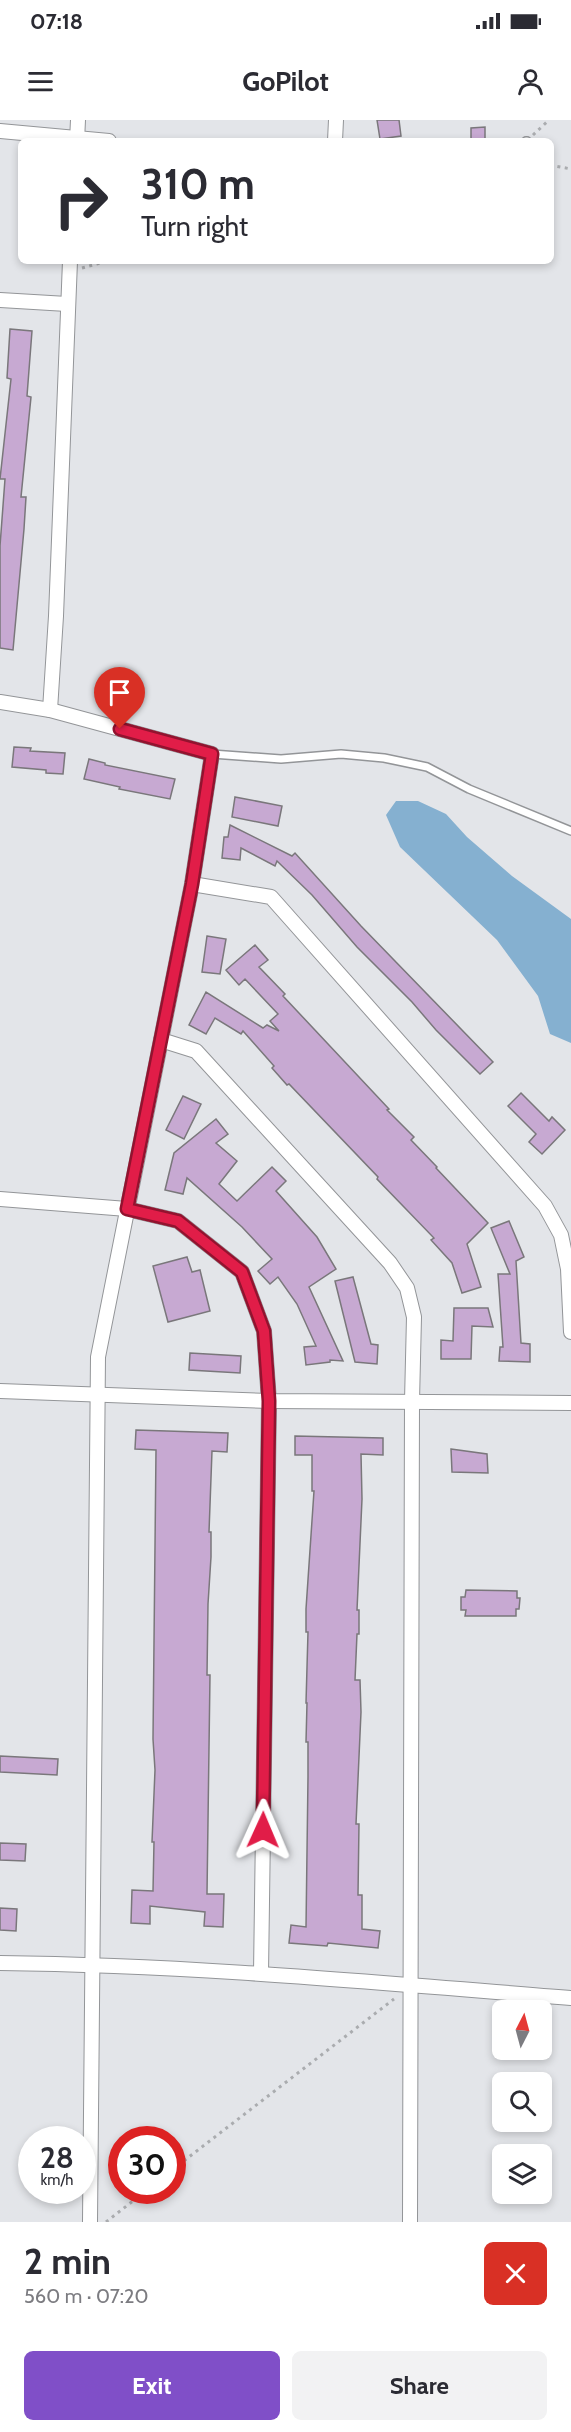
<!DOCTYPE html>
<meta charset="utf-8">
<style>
:root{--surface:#fff;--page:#f2f2f3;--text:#2b2b33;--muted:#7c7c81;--accent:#804fc8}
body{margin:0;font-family:Cabin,sans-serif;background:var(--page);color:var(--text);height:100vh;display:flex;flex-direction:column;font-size:22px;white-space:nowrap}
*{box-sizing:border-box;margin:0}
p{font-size:20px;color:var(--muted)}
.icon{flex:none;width:33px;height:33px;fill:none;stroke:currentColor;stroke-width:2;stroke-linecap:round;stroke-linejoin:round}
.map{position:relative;height:2102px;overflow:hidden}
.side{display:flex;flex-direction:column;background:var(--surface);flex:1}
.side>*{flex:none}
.top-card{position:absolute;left:18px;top:18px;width:536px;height:126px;border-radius:9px;box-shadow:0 3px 9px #0003;background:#fff;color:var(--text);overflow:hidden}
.needle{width:39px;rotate:6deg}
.tools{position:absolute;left:492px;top:1880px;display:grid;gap:12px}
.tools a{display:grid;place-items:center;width:60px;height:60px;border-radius:9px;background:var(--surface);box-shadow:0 3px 9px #0003;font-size:30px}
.speed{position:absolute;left:18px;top:2006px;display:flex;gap:12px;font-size:30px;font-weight:700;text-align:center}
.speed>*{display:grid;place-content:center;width:78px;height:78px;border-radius:50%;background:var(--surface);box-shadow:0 3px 9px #0003;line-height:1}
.speed small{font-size:15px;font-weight:400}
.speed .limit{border:9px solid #d22;background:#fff;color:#111}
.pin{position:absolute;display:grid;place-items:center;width:51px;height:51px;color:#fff;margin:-62px -26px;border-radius:50% 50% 50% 0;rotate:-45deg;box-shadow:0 0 6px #0007}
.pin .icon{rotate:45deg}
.me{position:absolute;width:66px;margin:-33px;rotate:1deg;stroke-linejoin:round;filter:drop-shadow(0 0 4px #0008)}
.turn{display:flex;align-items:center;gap:21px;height:126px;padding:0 24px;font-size:27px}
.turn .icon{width:78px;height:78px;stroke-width:2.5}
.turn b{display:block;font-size:42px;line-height:51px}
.round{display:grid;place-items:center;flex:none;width:63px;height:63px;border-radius:9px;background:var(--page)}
.head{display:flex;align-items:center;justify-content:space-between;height:102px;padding:0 24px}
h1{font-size:36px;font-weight:700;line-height:45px}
.cta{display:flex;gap:12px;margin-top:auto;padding:12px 24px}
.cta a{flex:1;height:69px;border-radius:9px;background:var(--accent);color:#fff;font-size:24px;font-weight:700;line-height:69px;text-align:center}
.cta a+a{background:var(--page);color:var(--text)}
.status{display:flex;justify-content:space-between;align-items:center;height:42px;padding:0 30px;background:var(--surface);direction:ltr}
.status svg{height:16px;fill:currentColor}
header{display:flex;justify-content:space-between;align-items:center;height:78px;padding:0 24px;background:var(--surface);font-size:27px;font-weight:700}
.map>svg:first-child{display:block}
.water{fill:#85b0d0}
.building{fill:#c7a9d2;stroke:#7a777b;stroke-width:1.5}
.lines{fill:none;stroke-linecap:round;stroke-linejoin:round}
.lane-casing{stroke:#939598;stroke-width:10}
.street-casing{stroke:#939598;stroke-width:16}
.path{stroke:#aaacaf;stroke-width:3;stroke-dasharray:3 4.5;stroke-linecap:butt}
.lane{stroke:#fff;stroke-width:7}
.street{stroke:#fff;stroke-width:14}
.route-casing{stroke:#92132f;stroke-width:15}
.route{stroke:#e11d48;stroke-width:10}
</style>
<div class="status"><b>07:18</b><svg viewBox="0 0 49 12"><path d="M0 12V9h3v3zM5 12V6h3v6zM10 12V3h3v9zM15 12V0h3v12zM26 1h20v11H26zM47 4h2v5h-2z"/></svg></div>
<header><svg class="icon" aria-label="menu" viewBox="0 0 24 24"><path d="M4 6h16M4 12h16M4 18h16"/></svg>GoPilot<svg class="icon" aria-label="person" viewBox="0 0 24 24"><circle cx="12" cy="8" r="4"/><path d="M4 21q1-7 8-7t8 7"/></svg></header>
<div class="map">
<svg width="571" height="2102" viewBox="0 0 571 2102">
<rect width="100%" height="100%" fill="#e3e5e9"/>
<!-- water -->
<path class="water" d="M396,681H418L446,694L467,717L512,756L571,799V923L550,914L538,876L497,820L400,727L386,695Z"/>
<!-- building -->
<g class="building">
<path d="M377,0H399L401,16L380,19Z"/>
<path d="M485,7V21H471V8Z"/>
<path d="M10,209L32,211L27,276L31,277L21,377H26L24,409L13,530L0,528V426L5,359H0L11,259L7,258Z"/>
<path d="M14,627L31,628L30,631L65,633L63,654L46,653V650L12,647Z"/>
<path d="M89,639L105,643V645L175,659L170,679L119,669L120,667L84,659Z"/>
<path d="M235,677L282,686L278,706L232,697Z"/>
<path d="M230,705L292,736L295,733L361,806L493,942L480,954L436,910L412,882L357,827L312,775L277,741L275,746L241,728L240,740L222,738L224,717H228Z"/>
<path d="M207,816L226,819L220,854L202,852Z"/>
<path d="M255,825L268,840L259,847L285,874L283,876L389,989L387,990L414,1017L411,1020L437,1047L436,1048L488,1103L467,1124L481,1167L462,1173L452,1143L431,1120L434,1118L377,1059L378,1057L289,964L287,965L272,948L274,946L243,911L241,914L215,898L206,914L189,905L206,872L263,908L267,905L279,911L270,901L278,894L245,859L239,865L226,850Z"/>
<path d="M521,973L549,1001L552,997L565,1010L542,1034L529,1022L536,1014L508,986Z"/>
<path d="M183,976L201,984L184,1019L166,1010Z"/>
<path d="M216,999L228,1014L216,1023L237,1041L219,1064L237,1081L272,1047L286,1061L276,1071L317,1117L336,1149L309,1167L343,1241L330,1240V1242L306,1245L304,1227L316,1226L297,1184L278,1157L270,1164L258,1151L272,1139L242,1107L187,1058L183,1074L165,1070L174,1033Z"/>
<path d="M509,1101L524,1137L516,1141L521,1223L530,1224V1242L499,1241L500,1227H503L498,1154H510L491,1108Z"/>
<path d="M187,1137L192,1152L200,1150L210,1191L168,1202L153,1146Z"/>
<path d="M353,1157L371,1224L378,1225L377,1244L355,1242L335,1161Z"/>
<path d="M454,1188H488L493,1207L472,1206L471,1239H441V1220L453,1221Z"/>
<path d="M190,1233L241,1236L240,1253L189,1250Z"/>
<path d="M136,1310L228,1313L227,1332L212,1331L209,1412H211V1437L208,1484L207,1555H210L207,1774H224L223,1807L204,1806L205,1792L150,1786V1804L131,1803L132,1770L153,1771L154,1722H152L155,1650L153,1619L156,1330L135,1329Z"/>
<path d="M295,1316L383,1318V1335L361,1334L362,1379L357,1490H359V1514H357L355,1560H360L361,1592L356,1704H359L358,1775H362V1809L380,1811L378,1828L328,1823L327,1826L289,1823L291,1805L306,1807L308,1657V1622H306L307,1583H306L308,1512H306V1489L314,1371H312V1335H295Z"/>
<path d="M451,1329L487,1334L488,1353L452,1352Z"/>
<path d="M466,1470L517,1471V1478H520L519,1489H516V1496H465L466,1490H461V1477H465Z"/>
<path d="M0,1636L58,1639L57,1655L0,1652Z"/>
<path d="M0,1723L26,1724L25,1741L0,1740Z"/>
<path d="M0,1788L17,1789L16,1811L0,1810Z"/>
</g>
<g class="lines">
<defs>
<g id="lane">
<path d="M526,21H527"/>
<path d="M212,634L281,639L341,634L384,638L427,647L469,669L571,711"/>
</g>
<g id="street">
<path d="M0,11L109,21"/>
<path d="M77,21L78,0"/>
<path d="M335,21L336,0"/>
<path d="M0,180L67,184"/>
<path d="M0,582L50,590L212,634L192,764L98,1237L90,2102"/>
<path d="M50,590L56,496L70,141"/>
<path d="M192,764L271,777L545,1086L561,1115L568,1149L571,1212"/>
<path d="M161,920L196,931L390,1143L407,1168L414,1197L412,1281L410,2102"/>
<path d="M0,1079L127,1089L178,1101L242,1152L264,1211L269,1281L261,1853"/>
<path d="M0,1271L269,1281L571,1283"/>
<path d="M0,1843C191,1845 381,1863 571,1878"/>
</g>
</defs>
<!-- lane casing -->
<use href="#lane" class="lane-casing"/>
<!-- street casing -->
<use href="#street" class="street-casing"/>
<!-- path -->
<g class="path">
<path d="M533,15L549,0"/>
<path d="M550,45L571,49"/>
<path d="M82,148L108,141"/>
<path d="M172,2050L394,1879"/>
<path d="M106,2102L147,2070"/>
</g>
<!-- lane -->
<use href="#lane" class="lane"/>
<!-- street -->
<use href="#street" class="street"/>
</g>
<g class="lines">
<defs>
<path id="route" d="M120,609L212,634L192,764L127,1089L178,1101L242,1152L264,1211L269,1281L263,1710"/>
</defs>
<!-- route casing -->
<use href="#route" class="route-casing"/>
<!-- route -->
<use href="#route" class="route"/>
</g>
</svg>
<div class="tools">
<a><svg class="needle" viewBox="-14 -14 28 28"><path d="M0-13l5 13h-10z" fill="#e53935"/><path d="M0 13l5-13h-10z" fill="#7c7c81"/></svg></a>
<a><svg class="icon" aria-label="search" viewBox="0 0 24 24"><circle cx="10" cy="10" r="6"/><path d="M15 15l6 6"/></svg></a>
<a><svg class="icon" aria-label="layers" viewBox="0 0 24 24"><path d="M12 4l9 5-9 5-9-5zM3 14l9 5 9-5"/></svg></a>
</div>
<div class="speed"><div>28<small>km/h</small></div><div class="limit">30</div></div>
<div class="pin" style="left:120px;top:609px;background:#d93025"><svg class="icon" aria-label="arrive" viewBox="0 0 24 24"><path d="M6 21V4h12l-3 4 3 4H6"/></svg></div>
<svg class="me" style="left:263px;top:1710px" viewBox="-20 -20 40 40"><path d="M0-17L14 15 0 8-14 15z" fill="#e11d48" stroke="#fff" stroke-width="4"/></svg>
<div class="top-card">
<div class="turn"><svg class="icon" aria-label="right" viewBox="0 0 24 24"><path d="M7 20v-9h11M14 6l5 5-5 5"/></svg><div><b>310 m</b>Turn right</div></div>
</div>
</div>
<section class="side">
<div class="head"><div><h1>2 min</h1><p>560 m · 07:20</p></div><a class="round" style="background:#d93025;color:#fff"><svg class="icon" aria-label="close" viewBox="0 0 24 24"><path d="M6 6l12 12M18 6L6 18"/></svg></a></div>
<div class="cta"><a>Exit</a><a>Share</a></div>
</section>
